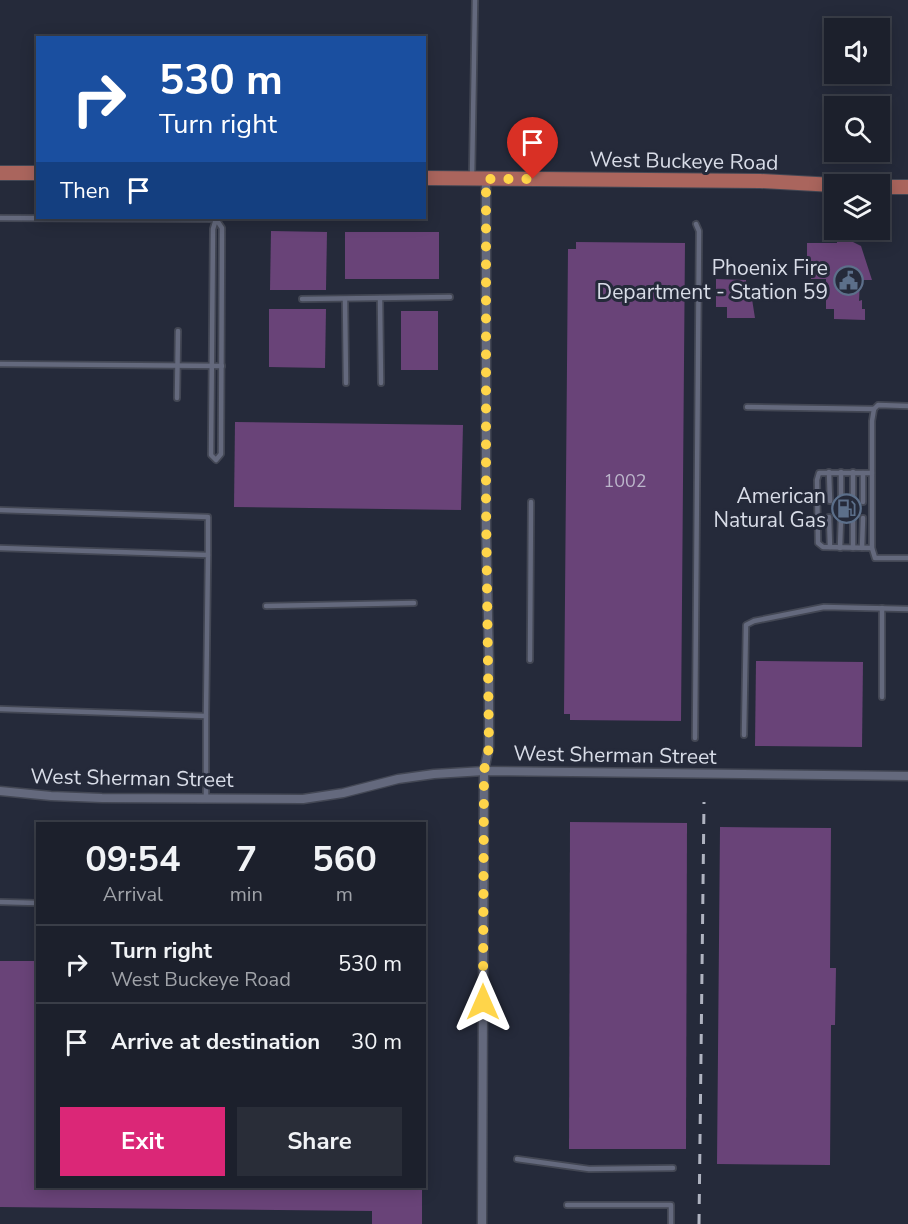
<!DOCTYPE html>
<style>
:root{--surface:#1c202c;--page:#292d38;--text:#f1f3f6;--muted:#a0a3a9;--line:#3a3e48;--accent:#db2777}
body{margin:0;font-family:"Nunito Sans",sans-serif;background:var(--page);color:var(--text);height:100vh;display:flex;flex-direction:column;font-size:22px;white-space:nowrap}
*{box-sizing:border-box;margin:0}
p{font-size:20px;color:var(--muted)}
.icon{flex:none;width:33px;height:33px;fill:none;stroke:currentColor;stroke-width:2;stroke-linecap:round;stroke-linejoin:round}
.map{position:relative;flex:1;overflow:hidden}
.details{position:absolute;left:36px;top:822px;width:390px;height:366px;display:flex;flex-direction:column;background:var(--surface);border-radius:0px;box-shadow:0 3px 15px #0003,0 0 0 2px var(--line)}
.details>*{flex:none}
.banner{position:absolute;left:36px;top:36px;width:390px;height:183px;border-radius:0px;box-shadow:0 3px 15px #0003,0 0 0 2px var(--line);background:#1a4fa0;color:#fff;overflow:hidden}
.controls{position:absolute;left:824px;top:18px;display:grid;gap:12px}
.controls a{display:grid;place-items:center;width:66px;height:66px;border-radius:0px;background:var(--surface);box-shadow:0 3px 15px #0003,0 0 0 2px var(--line);font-size:30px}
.pin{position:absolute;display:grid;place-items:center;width:51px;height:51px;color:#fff;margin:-62px -26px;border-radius:50% 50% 50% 0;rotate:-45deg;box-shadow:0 0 6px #0007}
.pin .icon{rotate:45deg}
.me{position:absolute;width:66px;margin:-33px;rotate:0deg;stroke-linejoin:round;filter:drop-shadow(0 0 4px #0008)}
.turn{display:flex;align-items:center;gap:21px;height:126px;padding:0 24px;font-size:27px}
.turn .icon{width:78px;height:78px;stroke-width:2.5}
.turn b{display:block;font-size:42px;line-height:51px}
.then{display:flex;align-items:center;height:57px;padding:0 24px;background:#0003;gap:12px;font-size:22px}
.eta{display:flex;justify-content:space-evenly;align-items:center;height:102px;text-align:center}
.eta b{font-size:36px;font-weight:700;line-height:42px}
.button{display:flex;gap:12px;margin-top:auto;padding:12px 24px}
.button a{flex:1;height:69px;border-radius:0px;background:var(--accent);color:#fff;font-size:24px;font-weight:700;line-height:69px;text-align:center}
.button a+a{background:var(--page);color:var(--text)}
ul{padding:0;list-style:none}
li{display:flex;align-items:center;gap:18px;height:78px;padding:0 24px;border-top:2px solid var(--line)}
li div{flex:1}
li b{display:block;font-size:22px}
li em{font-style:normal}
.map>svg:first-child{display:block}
.building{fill:#694378}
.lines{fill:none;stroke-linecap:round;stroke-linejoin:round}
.service-casing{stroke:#434754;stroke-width:8}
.minor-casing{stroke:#434754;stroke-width:11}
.primary-casing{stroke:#434754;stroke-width:16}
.service{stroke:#64697d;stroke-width:4.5}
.minor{stroke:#64697d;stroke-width:8}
.primary{stroke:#aa655d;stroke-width:14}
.rail{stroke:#afb3c0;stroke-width:3;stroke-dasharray:10 10;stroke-linecap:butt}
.route{stroke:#ffd54a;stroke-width:10;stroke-dasharray:0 18}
.labels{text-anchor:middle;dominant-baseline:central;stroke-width:6;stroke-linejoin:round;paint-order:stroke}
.number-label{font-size:18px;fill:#bcb6cb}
.street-label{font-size:21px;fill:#d8dce7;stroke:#252a3a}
.poi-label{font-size:21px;fill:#d8dce7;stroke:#252a3a;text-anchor:end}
</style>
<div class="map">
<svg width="908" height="1224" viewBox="0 0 908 1224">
<rect width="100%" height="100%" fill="#252a3a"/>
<!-- building -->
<g class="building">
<path d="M271,231L327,232L326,290H270Z"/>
<rect x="345" y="232" width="94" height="47"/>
<path d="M837,240H853V242L861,246L872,280H860L859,301L862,300V309H865V320L834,319V309H826V279H811V265H807V243H837Z"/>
<path d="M576,242L685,243L681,721L570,720V714H564L568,249H576Z"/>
<path d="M716,279L746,280V289L749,290V298L752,299L755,318H727V307H716Z"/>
<path d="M269,309H326L325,368L269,367Z"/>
<rect x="401" y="311" width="37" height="59"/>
<path d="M235,422L463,425L461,510L234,507Z"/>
<path d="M756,661L863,662L862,747L755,746Z"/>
<path d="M570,822L687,823L686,1149H569Z"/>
<path d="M720,827L831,828L830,968H836L835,1025H831L830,1165L717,1164Z"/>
<path d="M0,961H38V1186H422V1224H372V1211L0,1207Z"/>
</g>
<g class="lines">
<defs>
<g id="service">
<path d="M472,177L475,0"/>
<path d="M0,218L216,219"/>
<path d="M216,219L222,228L221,454L216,460L211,455L213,229Z"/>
<path d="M380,298L381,383"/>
<path d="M302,299L450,297"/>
<path d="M345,299L346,383"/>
<path d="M0,364L222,366"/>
<path d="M177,398L178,331"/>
<path d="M908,406L878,405L874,409L872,421V548L875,558H908"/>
<path d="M747,407L874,409"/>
<path d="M829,472L830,501"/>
<path d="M841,472V500"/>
<path d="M853,472V501"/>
<path d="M863,473V502"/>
<path d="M0,510L208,517V555"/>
<path d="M829,517L830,547"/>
<path d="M0,548L208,555L206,716"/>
<path d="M840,548L841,517"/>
<path d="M853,548V518"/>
<path d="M862,548L863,518"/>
<path d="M872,548L823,547L818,543L817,480L819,473H872"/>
<path d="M266,606L414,603"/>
<path d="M882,608V697"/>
<path d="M530,660L531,502"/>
<path d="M0,709L206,716V798"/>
<path d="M744,735L746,625L754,621L824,607L908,609"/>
<path d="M695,738L699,231L696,224"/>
<path d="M0,902L38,903"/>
<path d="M517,1159L589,1169L673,1168"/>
<path d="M567,1205H671V1224"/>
</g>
<g id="minor">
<path d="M0,791L51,796L102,798L303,799L343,793L398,779L434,774L484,771L908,776"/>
<path d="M482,1224L484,771L489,747V661L486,528V179"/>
</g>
<g id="primary">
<path d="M0,173H38"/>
<path d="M424,178L760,181L834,185"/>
<path d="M879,187H908"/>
</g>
</defs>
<!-- service casing -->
<use href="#service" class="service-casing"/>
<!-- minor casing -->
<use href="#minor" class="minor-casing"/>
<!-- primary casing -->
<use href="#primary" class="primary-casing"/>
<!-- service -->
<use href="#service" class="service"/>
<!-- minor -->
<use href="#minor" class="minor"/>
<!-- primary -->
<use href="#primary" class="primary"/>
<!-- rail -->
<path class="rail" d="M699,1224L704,802"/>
</g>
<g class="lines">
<!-- route -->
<path class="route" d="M483,1002L484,771L489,747L486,506V179H533"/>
</g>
<!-- icons -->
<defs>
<symbol id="civic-ring" viewBox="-11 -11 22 22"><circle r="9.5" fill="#252a3a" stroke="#5c6f8a" stroke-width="1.5"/><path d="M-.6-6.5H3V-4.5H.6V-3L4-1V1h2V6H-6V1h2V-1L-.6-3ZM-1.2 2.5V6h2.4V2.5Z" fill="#5c6f8a"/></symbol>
<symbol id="fuel-ring" viewBox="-11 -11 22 22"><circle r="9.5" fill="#252a3a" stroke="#5c6f8a" stroke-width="1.5"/><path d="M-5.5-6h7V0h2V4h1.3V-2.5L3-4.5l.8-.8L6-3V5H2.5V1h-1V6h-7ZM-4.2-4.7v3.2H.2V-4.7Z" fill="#5c6f8a"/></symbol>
</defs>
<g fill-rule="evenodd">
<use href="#civic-ring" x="832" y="264" width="33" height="33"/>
<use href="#fuel-ring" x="830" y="492" width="33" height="33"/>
</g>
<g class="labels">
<!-- number labels -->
<g class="number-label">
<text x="625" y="481">1002</text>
</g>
<!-- street labels -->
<g class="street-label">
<text transform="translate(684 161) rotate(1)">West Buckeye Road</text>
<text transform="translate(615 755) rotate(1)">West Sherman Street</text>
<text transform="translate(132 778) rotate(1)">West Sherman Street</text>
</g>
<!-- poi labels -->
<g class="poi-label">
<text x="828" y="268">Phoenix Fire<tspan x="828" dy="24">Department - Station 59</tspan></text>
<text x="826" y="496">American<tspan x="826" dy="24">Natural Gas</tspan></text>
</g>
</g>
</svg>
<div class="controls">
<a><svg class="icon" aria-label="sound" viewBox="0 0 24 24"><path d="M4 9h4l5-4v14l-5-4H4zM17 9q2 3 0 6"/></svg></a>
<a><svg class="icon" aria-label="search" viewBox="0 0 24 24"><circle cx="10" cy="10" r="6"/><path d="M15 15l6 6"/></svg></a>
<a><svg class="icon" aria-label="layers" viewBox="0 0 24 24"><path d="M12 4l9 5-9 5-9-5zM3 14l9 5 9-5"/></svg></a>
</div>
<div class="pin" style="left:533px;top:179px;background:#d93025"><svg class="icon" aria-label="arrive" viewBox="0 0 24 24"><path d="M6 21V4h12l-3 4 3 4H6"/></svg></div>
<svg class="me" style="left:483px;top:1002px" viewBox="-20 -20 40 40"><path d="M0-17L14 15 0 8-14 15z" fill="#ffd54a" stroke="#fff" stroke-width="4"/></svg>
<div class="banner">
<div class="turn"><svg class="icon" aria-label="right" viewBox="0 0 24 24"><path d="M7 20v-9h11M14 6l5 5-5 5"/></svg><div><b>530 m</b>Turn right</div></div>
<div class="then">Then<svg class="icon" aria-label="arrive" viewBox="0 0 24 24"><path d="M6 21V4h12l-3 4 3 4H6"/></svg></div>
</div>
<section class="details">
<div class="eta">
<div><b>09:54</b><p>Arrival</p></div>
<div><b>7</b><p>min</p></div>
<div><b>560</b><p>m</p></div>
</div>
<ul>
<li><svg class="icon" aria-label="right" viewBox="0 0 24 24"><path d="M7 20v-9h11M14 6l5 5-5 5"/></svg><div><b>Turn right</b><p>West Buckeye Road</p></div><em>530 m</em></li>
<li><svg class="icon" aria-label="arrive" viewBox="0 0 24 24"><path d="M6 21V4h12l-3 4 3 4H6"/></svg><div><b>Arrive at destination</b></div><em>30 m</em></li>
</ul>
<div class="button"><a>Exit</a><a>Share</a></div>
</section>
</div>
